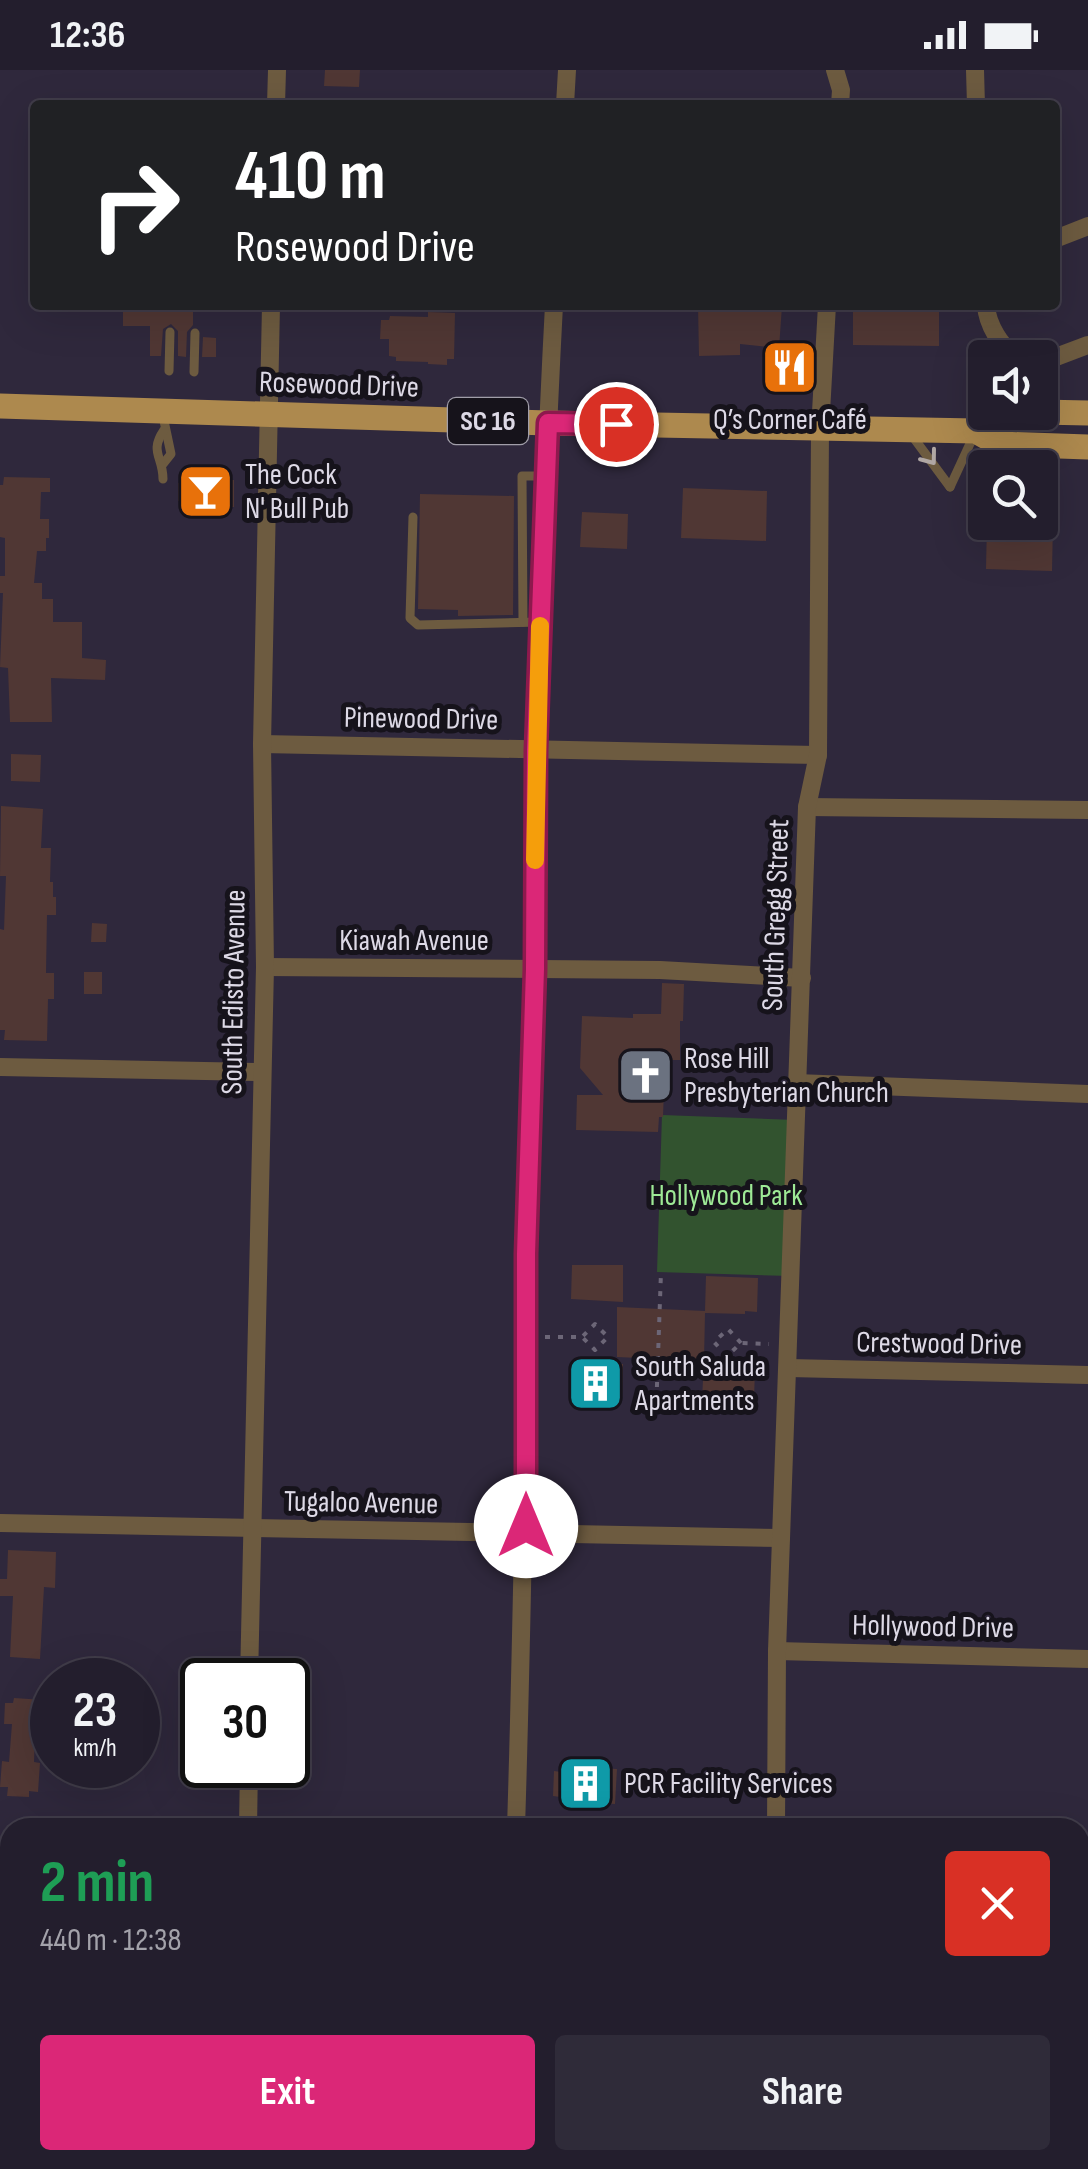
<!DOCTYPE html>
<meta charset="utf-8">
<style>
:root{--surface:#231e2d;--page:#2f2b39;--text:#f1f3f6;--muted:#a3a2aa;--line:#403c49;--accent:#db2777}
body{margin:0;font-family:"Sofia Sans Condensed",sans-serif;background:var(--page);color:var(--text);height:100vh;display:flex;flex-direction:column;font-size:38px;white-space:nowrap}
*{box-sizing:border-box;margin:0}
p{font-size:32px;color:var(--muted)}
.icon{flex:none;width:55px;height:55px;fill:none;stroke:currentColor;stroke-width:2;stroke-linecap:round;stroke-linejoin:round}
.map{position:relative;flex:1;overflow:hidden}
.drawer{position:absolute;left:0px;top:1748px;width:1090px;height:352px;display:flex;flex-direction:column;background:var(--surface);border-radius:30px 30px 0 0;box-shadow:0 10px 40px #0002,0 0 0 2px var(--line)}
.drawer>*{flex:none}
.top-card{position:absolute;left:30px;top:30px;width:1030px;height:210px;border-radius:10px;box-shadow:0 10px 40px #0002,0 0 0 2px var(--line);background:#202124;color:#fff;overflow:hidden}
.buttons{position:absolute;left:968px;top:270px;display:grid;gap:20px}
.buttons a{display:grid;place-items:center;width:90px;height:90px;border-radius:10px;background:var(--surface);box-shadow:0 10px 40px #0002,0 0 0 2px var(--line);font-size:50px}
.speed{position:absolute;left:30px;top:1588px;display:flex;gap:20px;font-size:50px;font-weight:700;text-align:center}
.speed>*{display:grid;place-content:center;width:130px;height:130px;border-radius:50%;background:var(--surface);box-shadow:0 10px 40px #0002,0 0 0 2px var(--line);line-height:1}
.speed small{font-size:25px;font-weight:400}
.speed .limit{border:5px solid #111;border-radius:15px;background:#fff;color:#111}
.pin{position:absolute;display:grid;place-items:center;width:85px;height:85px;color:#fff;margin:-42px;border:5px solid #fff;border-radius:50%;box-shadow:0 2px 10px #0007}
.me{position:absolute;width:110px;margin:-55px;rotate:0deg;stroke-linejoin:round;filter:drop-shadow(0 0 8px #0008)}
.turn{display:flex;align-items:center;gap:35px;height:210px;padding:0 40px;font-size:45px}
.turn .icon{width:130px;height:130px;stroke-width:2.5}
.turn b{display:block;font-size:70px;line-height:85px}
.round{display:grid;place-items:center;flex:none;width:105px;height:105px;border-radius:10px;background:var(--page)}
.summary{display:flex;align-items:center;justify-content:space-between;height:170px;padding:0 40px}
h1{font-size:60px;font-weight:700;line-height:75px;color:#1e9e55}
.button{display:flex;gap:20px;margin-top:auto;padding:20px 40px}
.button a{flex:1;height:115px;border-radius:10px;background:var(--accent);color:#fff;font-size:40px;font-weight:700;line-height:115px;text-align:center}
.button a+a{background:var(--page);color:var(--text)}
.status{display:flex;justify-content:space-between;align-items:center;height:70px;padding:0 50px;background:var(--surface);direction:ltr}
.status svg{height:28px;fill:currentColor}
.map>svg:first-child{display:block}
.green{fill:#32532f}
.building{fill:#503734}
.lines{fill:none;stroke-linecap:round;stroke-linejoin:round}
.path{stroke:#6c6677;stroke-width:4;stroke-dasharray:5 8;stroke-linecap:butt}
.service{stroke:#6d5b40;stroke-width:9}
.minor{stroke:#6d5b40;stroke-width:18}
.primary{stroke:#ad894e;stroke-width:25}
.oneway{stroke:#b0a7a4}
.route-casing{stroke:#8e194d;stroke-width:25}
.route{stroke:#db2777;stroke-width:18}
.slow{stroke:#f59e0b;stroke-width:18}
.labels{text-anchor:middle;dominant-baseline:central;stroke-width:10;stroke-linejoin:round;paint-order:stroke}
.shield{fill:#16131b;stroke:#a19ea9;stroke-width:2.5}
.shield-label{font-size:28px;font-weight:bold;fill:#ddd9e6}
.street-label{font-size:30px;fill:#ddd9e6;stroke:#16131b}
.poi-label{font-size:30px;fill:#ddd9e6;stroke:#16131b;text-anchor:start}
.park-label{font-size:30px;fill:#9ee996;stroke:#16131b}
</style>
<div class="status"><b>12:36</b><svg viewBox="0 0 49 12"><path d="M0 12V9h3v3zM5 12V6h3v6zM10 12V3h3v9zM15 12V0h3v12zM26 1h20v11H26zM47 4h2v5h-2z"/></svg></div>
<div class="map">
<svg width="1088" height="2099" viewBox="0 0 1088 2099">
<rect width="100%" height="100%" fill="#2f283c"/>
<!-- green -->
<path class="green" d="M662,1045L795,1050L790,1206L657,1202Z"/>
<!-- building -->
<g class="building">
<path d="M325,0H360L359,17L324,16Z"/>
<path d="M123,235H193V255L187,262L186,287L178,286V261L171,254L163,259L161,286H150V256H123Z"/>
<path d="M698,235L782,236L779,278L740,274V285L699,286Z"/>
<path d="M853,240L939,241V276L853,275Z"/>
<path d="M428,242L455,243L454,289H447V295L428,294V292L396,291V287L389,286V269H380L381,250H389L390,246L428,247Z"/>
<path d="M203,267L216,268V287H202Z"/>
<path d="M780,284L799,285L798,298H808L794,312L783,311V308H779Z"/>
<path d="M4,407L50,408V422H41L40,449H49V468H46V481H37L34,513H42V529H53V552H82V588L106,590L105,610L51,608L52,652H10L8,598L0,597L3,523H0V506H5V468L0,467V415H3Z"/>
<path d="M1040,407H1054L1052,501L986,499L987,452H1040Z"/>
<path d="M185,410H234V437H185V431H178V413H185Z"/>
<path d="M683,418L767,421L766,471L681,468Z"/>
<path d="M420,424L514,426L513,545L458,546V540L418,539Z"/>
<path d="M582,442L628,444L627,479L580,477Z"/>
<path d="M11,684L41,685L40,712L11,711Z"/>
<path d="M1,736L43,739L41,778H51L50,812H53V827H56V845H47L46,903H54V929H48L47,971L4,970L5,960H0V859L4,860L6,806H0Z"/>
<path d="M92,853L107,854L106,872H91Z"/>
<rect x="84" y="902" width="18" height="22"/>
<path d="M662,913L684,914L683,951H680V990H665L663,1047H659L658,1062L576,1060L577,1025H603L580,998L582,946L633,948V944H661Z"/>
<path d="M572,1195H623V1232L571,1229Z"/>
<path d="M706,1206L758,1208L757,1242L745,1241V1244L705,1243L704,1291L743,1292V1297L755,1298L754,1330L702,1329L704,1291L617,1287V1237L705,1241Z"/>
<path d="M583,1294H623L622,1331L570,1330L571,1296H583Z"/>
<path d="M8,1480L56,1482L55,1518L44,1517L40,1589L10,1587L13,1526H0V1509H7Z"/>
<path d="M14,1628L44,1630L42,1662H35L34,1692L40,1693L38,1722L29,1721V1727L7,1726L8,1717H0L2,1691L9,1692L12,1654H4L5,1633H13Z"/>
<path d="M561,1696L617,1699L615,1734L559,1731L560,1727L553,1726L554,1701L561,1702Z"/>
</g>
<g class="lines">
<!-- path -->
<g class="path">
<path d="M545,1267H582L595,1280L608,1267L595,1254L582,1267"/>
<path d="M741,1273L728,1259L714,1272L727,1286L741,1273L769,1274"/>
<path d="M656,1343L661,1202"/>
</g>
<!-- service -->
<g class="service">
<path d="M169,301L170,262"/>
<path d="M194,302L195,263"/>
<path d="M913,367L950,417"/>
<path d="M163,394L171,384L163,346"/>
<path d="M163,409C163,386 149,382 164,360"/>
<path d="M950,417L974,365"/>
<path d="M413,447L410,548L418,555L540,552"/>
<path d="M523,552L522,406H546"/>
</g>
<!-- minor -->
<g class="minor">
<path d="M835,0L841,20L840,35"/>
<path d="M975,0L976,35"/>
<path d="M276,35L277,0"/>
<path d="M565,35L567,0"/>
<path d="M1055,169L1088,156"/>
<path d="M986,235C987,254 1001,278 1018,288"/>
<path d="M1040,293L1088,275"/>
<path d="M262,674L818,685"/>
<path d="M807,737L1088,740"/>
<path d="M265,897L660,900L802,908"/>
<path d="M0,997L261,1002"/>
<path d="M796,1013L1088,1024"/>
<path d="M789,1298L1088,1305"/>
<path d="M0,1453L781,1468"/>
<path d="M777,1581L1088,1589"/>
<path d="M249,1610L265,897L262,674L271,235"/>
<path d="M248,1758L249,1695"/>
<path d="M516,1758C532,1250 527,742 554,235"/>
<path d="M776,1758L777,1581L807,737L818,685L820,360L827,235"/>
<path d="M0,1893H10"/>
<path d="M1080,1918H1088"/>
<path d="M235,2099L236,2090"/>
<path d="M492,2099V2090"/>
<path d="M542,2099V2090"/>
</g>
<!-- primary -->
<g class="primary">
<path d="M0,336L548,353L976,361L999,374L1088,377"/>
<path d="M1040,342L1088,343"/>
<path d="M976,361L1008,342"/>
</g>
</g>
<!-- one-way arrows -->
<defs><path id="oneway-chevron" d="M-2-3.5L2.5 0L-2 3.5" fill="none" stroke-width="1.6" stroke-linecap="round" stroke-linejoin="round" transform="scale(2.5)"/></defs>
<use class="oneway" href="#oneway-chevron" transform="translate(930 388) rotate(53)"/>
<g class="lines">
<defs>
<path id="route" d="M526,1456V1184L535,899L536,680L548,353L616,354"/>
</defs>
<!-- route casing -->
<use href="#route" class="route-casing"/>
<!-- route -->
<use href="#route" class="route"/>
<!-- slow -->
<path class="slow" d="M535,790L540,556"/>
</g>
<!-- icons -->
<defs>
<symbol id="restaurant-square" viewBox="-11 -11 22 22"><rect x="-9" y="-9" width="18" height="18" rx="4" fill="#e8710a" stroke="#16131b"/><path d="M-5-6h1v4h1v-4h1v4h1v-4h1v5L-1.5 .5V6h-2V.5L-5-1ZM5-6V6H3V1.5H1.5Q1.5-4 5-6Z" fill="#fff"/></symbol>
<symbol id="bar-square" viewBox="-11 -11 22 22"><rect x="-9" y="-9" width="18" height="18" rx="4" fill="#e8710a" stroke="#16131b"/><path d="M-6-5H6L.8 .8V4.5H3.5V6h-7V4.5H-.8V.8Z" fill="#fff"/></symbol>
<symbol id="church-square" viewBox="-11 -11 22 22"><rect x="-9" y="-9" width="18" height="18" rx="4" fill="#6b7280" stroke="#16131b"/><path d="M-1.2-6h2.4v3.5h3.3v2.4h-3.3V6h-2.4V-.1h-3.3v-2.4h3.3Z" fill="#fff"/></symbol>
<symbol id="building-square" viewBox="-11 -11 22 22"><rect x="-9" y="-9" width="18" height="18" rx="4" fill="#0f9aa8" stroke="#16131b"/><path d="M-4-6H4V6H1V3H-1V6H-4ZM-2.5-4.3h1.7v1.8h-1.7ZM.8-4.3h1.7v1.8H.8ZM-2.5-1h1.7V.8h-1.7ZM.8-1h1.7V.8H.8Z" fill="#fff"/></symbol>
</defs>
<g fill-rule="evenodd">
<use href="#restaurant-square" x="758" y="266" width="63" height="63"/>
<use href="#bar-square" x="174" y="390" width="63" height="63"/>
<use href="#church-square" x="614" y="974" width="63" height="63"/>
<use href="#building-square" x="564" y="1282" width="63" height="63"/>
<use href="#building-square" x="554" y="1682" width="63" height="63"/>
</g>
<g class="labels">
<!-- shield labels -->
<rect class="shield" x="448" y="328" width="80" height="46" rx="8"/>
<g class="shield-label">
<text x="488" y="351">SC 16</text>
</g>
<!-- street labels -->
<g class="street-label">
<text transform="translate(339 315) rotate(2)">Rosewood Drive</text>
<text transform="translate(421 649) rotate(1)">Pinewood Drive</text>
<text transform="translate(776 845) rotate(-88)">South Gregg Street</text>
<text x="414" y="871">Kiawah Avenue</text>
<text transform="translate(234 922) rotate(-89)">South Edisto Avenue</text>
<text transform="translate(939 1274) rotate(1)">Crestwood Drive</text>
<text transform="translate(361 1433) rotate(1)">Tugaloo Avenue</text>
<text transform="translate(933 1557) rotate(1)">Hollywood Drive</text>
</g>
<!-- poi labels -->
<g class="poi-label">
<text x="790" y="350" text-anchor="middle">Q’s Corner Café</text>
<text x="245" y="405">The Cock<tspan x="245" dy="34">N' Bull Pub</tspan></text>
<text x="684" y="989">Rose Hill<tspan x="684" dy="34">Presbyterian Church</tspan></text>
<text x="635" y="1297">South Saluda<tspan x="635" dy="34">Apartments</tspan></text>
<text x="624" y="1714">PCR Facility Services</text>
</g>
<!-- park labels -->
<g class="park-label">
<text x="726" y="1126">Hollywood Park</text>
</g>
</g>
</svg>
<div class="buttons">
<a><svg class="icon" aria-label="sound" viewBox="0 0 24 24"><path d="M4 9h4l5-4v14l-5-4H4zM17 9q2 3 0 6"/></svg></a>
<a><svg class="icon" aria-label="search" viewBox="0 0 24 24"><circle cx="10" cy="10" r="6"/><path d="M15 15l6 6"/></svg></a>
</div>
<div class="speed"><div>23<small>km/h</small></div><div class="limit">30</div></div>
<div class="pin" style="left:616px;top:354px;background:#d93025"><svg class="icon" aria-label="arrive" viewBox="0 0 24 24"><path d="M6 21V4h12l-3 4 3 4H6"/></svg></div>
<svg class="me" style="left:526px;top:1456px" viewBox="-20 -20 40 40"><circle r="19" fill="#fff"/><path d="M0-13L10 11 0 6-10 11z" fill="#db2777"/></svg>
<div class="top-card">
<div class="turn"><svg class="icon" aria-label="right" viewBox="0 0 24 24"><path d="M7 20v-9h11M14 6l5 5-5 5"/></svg><div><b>410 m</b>Rosewood Drive</div></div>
</div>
<section class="drawer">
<div class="summary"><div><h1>2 min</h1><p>440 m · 12:38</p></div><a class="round" style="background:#d93025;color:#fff"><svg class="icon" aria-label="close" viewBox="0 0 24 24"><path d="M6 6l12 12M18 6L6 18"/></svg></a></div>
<div class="button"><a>Exit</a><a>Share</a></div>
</section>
</div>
